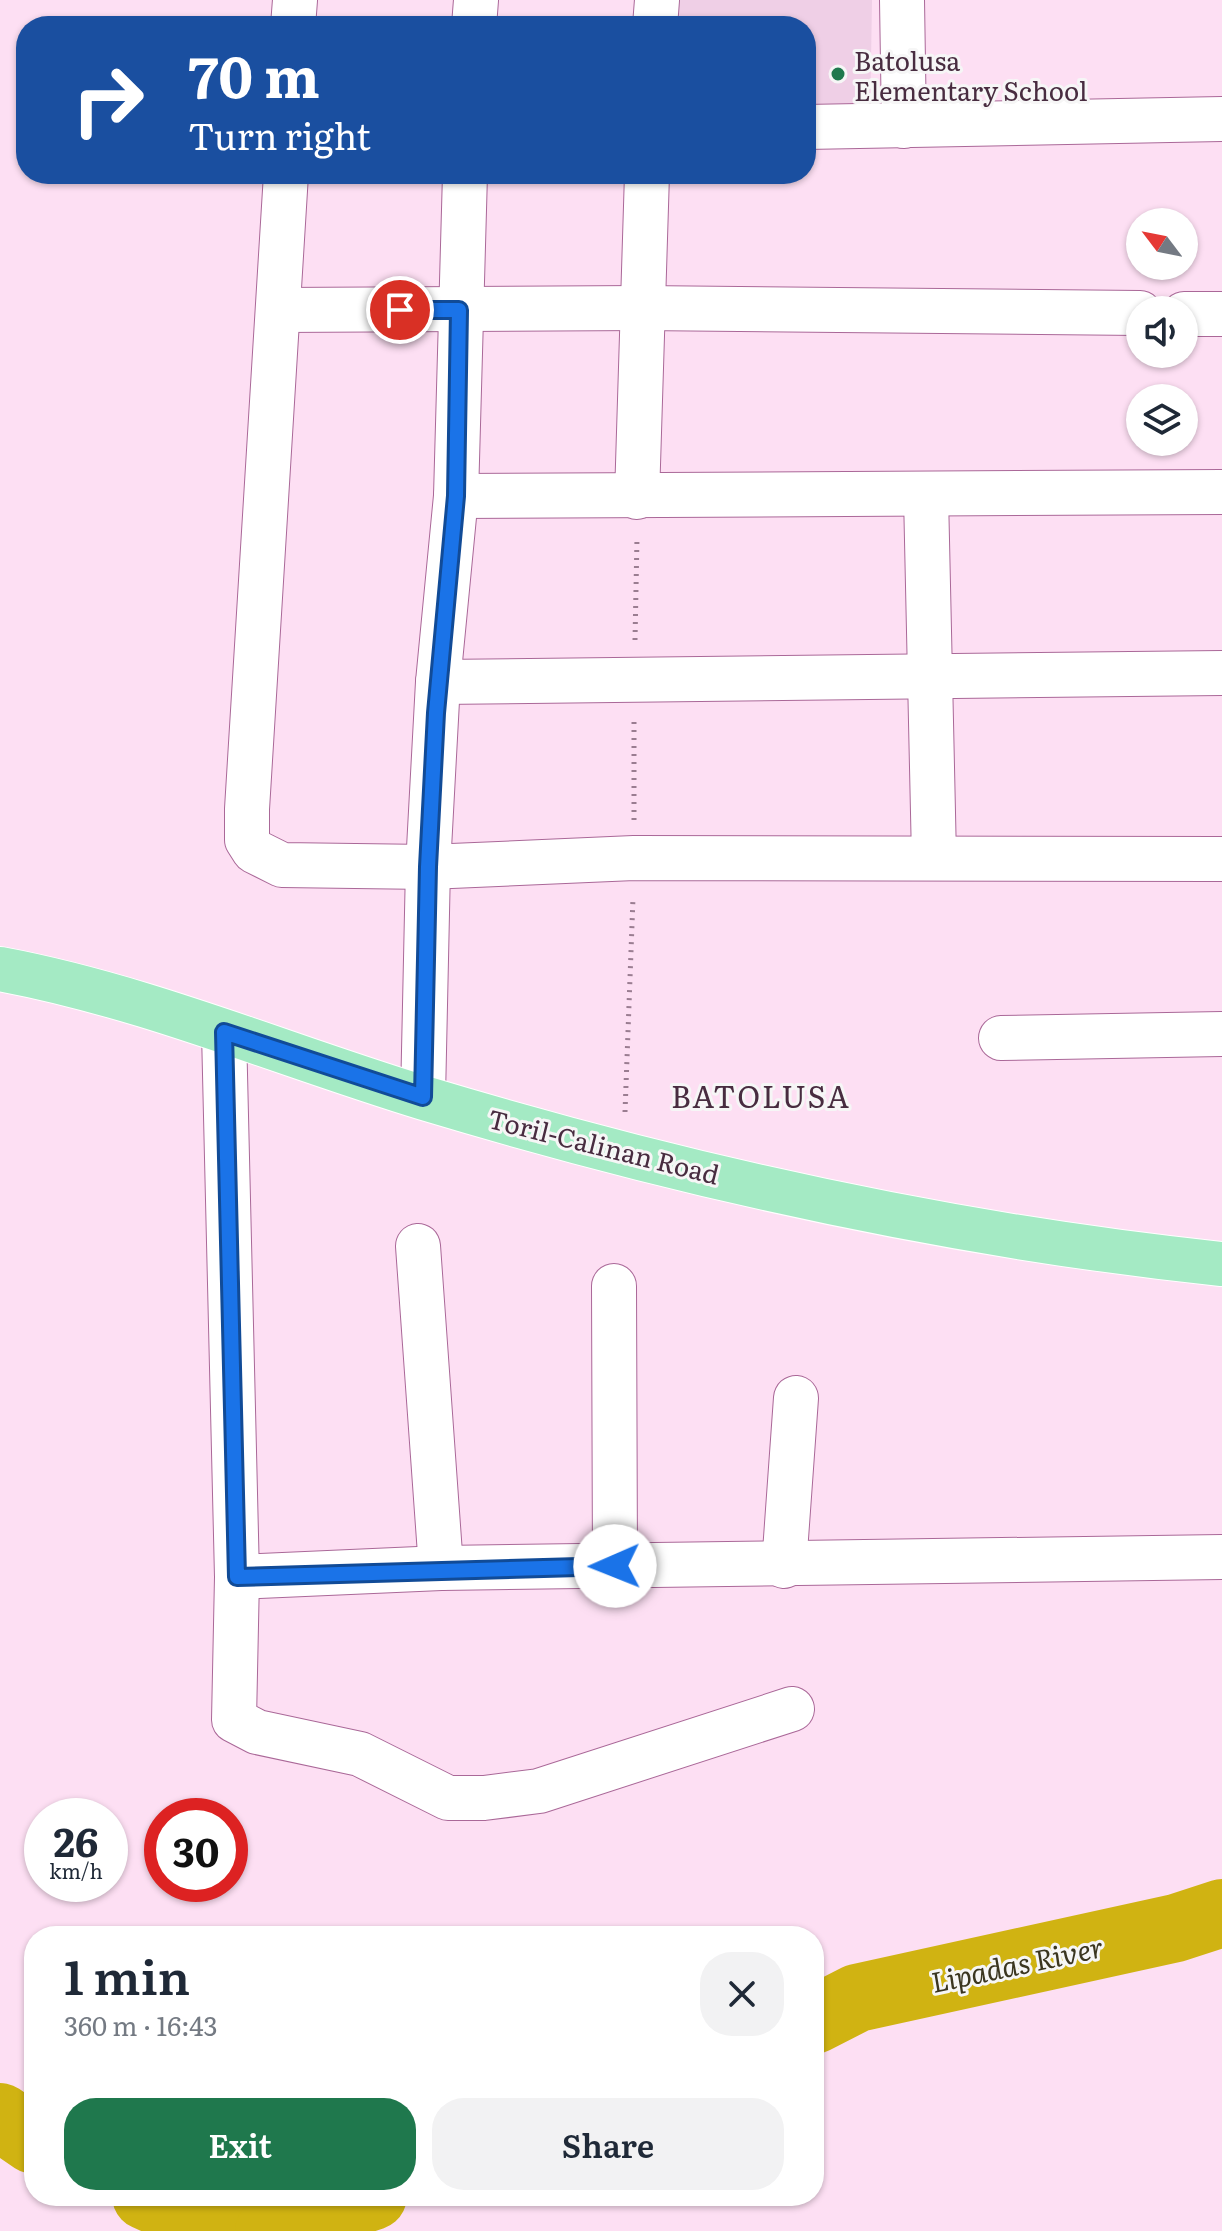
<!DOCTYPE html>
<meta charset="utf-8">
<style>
:root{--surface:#fff;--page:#f2f2f3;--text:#1f2937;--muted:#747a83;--accent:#1f784d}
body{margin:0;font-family:Literata,serif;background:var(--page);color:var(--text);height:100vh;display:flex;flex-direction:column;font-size:30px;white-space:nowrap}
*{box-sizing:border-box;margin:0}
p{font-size:26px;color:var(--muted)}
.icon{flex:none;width:44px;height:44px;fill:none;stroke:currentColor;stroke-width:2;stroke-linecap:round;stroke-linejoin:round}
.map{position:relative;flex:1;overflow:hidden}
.side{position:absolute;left:24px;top:1926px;width:800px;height:280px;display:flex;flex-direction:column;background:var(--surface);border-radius:32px;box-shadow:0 2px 6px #0004}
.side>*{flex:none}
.top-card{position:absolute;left:16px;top:16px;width:800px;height:168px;border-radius:32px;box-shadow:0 2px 6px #0004;background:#1a4fa0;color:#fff;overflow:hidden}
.needle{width:52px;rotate:302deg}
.buttons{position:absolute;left:1126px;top:208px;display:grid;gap:16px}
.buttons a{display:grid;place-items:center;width:72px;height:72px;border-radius:50%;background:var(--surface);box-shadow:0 2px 6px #0004;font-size:40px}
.speed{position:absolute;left:24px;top:1798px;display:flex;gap:16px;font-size:40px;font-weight:700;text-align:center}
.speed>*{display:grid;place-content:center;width:104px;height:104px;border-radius:50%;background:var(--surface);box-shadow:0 2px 6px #0004;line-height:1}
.speed small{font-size:20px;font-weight:400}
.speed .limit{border:12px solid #d22;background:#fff;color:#111}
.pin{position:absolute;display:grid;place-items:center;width:68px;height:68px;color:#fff;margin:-34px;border:4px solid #fff;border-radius:50%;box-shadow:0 2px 8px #0007}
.me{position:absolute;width:88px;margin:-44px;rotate:269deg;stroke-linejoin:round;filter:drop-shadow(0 0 6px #0008)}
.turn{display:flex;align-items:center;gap:28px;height:168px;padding:0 40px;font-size:36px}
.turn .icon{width:104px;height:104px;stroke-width:2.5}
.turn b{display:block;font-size:56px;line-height:68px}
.round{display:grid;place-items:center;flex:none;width:84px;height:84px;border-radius:32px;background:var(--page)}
.summary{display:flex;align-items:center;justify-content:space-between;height:136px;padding:0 40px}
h1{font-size:48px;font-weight:600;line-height:60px}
.cta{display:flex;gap:16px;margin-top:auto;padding:16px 40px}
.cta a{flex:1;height:92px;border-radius:32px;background:var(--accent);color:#fff;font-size:32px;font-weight:600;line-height:92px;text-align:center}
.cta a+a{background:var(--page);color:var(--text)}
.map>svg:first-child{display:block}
.built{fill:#efcfe6}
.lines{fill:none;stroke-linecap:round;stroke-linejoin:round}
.river{stroke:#d0b312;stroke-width:68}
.minor-casing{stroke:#aa6898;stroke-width:46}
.major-casing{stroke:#fff;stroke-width:46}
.path{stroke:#9a7d91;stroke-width:5;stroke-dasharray:2 6;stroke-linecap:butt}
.minor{stroke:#fff;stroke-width:44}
.major{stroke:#a4eac4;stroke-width:44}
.route-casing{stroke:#114b97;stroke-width:20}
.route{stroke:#1a73e8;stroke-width:14}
.poi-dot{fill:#1f784d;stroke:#f6f6f6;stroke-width:3}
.labels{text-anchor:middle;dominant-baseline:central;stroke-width:6;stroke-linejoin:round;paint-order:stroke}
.poi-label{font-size:26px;fill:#482c40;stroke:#f6f6f6;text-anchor:start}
.street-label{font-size:26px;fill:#482c40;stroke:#f6f6f6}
.water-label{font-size:28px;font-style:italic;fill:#3b3620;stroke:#f6f6f6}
.quarter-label{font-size:30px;letter-spacing:2px;fill:#482c40;stroke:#f6f6f6}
</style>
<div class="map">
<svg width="1222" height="2231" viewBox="0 0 1222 2231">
<rect width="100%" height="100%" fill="#fddff3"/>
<!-- built -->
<path class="built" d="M666,0H872L870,123L806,122V26H665Z"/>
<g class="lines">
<!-- river -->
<g class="river">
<path d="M814,2020L857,1998L1176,1928L1222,1913"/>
<path d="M0,2117L34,2140"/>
<path d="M146,2196L196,2218L246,2231"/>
<path d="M269,2231L373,2196"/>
</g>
<defs>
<g id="minor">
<path d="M902,0L904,126"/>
<path d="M293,26L295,0"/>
<path d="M474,26L476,0"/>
<path d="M655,26L657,0"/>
<path d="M806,127L1222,119"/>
<path d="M286,174L247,809V840L254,851L282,865L428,867L634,858L1222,859"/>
<path d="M280,310L642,308L1140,313"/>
<path d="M1184,314H1222"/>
<path d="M926,495L934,858"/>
<path d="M456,496L1222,492"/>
<path d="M637,497L647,174"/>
<path d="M438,682L1222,673"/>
<path d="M224,1032L237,1577L234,1720L257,1732L360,1754L448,1798H484L539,1791L792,1709"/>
<path d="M1001,1038L1222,1034"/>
<path d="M423,1097L428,867L438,682L456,496L465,174"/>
<path d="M418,1246L441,1568"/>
<path d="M614,1286L615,1566"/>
<path d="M784,1566L796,1398"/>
<path d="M237,1577L441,1568L1222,1557"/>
</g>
<path id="major" d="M0,969C145,996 283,1055 424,1098C683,1176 952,1236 1222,1264"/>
</defs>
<!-- minor casing -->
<use href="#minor" class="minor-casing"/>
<!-- major casing -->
<use href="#major" class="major-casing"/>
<!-- path -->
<g class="path">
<path d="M635,640L637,538"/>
<path d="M634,820V718"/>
<path d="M625,1112L633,898"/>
</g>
<!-- minor -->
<use href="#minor" class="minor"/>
<!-- major -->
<use href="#major" class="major"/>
</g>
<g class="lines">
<defs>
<path id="route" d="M400,310H459L456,496L436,713L428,867L423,1097L224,1032L237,1577L615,1566"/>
</defs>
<!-- route casing -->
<use href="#route" class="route-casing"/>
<!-- route -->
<use href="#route" class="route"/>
</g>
<!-- markers -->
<circle class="poi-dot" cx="838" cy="74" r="8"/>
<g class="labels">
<!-- poi labels -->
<g class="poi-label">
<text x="854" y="59">Batolusa<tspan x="854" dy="30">Elementary School</tspan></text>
</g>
<!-- street labels -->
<g class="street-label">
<text transform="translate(604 1145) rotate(14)">Toril-Calinan Road</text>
</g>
<!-- water labels -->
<g class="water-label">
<text transform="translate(1017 1963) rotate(-12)">Lipadas River</text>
</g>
<!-- quarter labels -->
<g class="quarter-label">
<text x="761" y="1095">BATOLUSA</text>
</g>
</g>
</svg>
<div class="buttons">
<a><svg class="needle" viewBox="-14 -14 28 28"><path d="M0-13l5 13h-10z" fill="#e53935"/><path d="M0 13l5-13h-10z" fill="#747a83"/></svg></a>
<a><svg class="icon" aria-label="sound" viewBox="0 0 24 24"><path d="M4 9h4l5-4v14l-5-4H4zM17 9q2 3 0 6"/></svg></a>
<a><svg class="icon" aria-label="layers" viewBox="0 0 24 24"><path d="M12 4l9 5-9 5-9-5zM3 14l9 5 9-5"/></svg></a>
</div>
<div class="speed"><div>26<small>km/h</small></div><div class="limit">30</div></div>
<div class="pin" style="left:400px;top:310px;background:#d93025"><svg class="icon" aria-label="arrive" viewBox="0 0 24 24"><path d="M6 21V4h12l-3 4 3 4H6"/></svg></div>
<svg class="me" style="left:615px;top:1566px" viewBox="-20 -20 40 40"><circle r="19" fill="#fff"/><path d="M0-13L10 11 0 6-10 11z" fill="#1a73e8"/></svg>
<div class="top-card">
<div class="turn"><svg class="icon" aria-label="right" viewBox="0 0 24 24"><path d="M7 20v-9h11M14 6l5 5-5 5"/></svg><div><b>70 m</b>Turn right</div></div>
</div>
<section class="side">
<div class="summary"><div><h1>1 min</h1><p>360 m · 16:43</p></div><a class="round"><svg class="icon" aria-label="close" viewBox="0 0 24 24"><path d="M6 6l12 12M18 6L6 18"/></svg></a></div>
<div class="cta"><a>Exit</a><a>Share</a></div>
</section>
</div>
